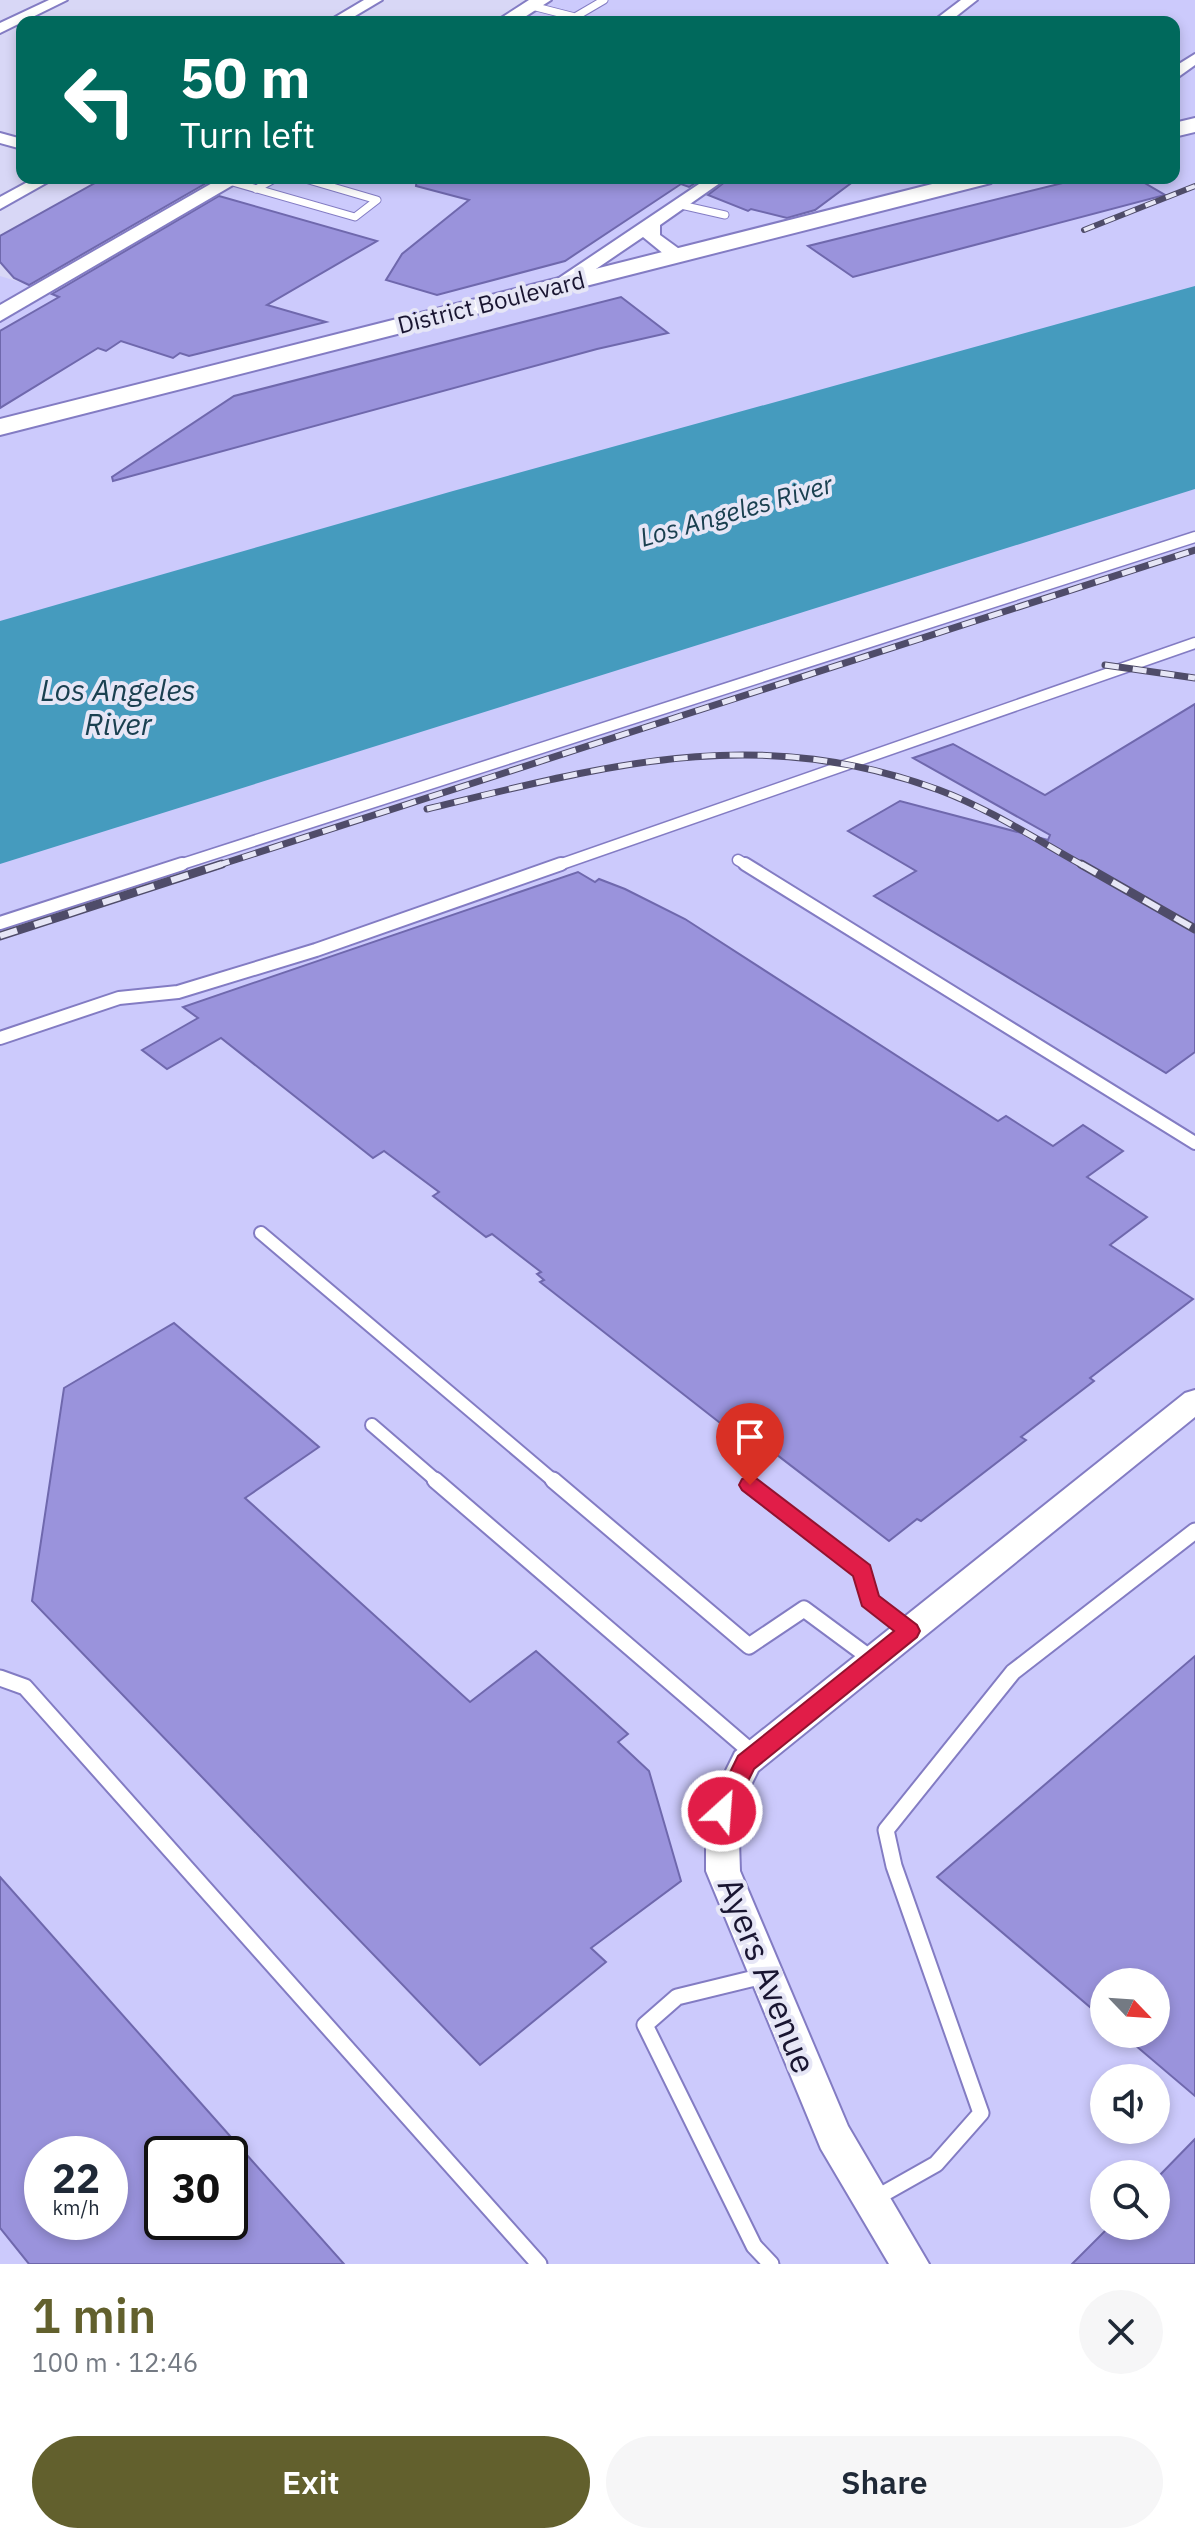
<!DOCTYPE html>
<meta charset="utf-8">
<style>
:root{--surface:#fff;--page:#f6f6f7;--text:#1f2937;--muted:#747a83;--accent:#62602d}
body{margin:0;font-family:"IBM Plex Sans",sans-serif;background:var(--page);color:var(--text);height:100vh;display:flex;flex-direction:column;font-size:30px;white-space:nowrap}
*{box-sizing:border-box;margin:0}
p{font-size:26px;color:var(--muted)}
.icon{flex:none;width:44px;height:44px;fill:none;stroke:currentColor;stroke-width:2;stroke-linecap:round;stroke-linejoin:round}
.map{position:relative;height:2264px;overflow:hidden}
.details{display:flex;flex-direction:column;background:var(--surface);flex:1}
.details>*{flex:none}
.hud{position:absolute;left:16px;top:16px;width:1164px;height:168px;border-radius:16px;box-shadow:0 4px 12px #0003;background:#00695c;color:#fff;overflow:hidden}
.needle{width:52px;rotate:115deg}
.buttons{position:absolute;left:1090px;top:1968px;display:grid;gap:16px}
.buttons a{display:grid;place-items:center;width:80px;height:80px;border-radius:50%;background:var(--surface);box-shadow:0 4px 12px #0003;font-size:40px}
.speed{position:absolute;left:24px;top:2136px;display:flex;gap:16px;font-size:40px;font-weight:700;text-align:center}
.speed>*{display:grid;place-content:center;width:104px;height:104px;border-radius:50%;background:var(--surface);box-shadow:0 4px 12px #0003;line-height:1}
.speed small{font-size:20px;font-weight:400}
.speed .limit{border:4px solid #111;border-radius:12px;background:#fff;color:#111}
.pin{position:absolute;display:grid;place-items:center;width:68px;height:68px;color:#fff;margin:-82px -34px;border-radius:50% 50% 50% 0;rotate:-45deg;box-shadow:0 0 8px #0007}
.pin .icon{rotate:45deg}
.me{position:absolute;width:88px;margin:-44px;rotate:26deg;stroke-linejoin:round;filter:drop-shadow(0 0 6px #0008)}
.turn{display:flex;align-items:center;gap:28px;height:168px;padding:0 32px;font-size:36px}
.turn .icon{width:104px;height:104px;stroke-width:2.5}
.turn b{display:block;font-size:56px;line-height:68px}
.round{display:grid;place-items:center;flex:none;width:84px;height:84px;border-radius:42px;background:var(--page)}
.overview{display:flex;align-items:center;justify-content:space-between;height:136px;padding:0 32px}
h1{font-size:48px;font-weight:600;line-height:60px;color:var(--accent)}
.action{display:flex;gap:16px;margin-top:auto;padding:16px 32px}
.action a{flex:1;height:92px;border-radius:48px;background:var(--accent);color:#fff;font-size:32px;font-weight:600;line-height:92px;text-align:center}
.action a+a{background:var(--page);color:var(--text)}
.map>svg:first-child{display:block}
.built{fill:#cccafc;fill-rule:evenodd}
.water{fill:#459bbe}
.building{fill:#9a93dc;stroke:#6f68ad;stroke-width:2;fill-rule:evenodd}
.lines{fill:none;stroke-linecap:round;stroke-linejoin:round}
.service-far3-casing{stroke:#837cc3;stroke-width:9}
.service-far2-casing{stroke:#837cc3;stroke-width:13}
.service-far1-casing{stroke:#837cc3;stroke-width:16}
.service-casing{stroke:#837cc3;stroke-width:19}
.minor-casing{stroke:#837cc3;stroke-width:4}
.tertiary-casing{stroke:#837cc3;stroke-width:4}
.secondary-casing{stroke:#837cc3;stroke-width:4}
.service-far3{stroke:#fff;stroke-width:7}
.service-far2{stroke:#fff;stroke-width:10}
.service-far1{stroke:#fff;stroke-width:12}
.service{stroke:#fff;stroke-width:15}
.minor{fill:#fff;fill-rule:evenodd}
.tertiary{fill:#fff;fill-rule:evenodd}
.secondary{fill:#fff;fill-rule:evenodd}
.rail-far2-casing{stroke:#4f4c69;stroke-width:6}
.rail-far1-casing{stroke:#4f4c69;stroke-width:7}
.rail-casing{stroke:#4f4c69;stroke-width:9}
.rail-far2{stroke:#e6e6f6;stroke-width:4;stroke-dasharray:11;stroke-linecap:butt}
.rail-far1{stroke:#e6e6f6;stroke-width:5;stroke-dasharray:14;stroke-linecap:butt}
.rail{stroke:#e6e6f6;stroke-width:6;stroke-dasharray:18;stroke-linecap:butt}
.route{fill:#e11d48;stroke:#92132f;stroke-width:2}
.labels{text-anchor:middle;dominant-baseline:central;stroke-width:8;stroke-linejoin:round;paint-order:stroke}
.far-street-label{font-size:24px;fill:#191531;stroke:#e6e6f6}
.far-water-label{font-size:26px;font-style:italic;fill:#1a4050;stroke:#e6e6f6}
.water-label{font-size:30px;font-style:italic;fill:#1a4050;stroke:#e6e6f6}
.near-street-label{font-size:34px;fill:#191531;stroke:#e6e6f6}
</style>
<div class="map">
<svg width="1195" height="2264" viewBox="0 0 1195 2264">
<rect width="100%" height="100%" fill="#d8d7f6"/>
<!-- built -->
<path class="built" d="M540,0H1195V2264H0V276L36,287L229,178H1174V22H502ZM1104,1982H1156V2034H1104ZM1104,2078H1156V2130H1104ZM42,2154H110V2222H42ZM162,2154H230V2222H162ZM1104,2174H1156V2226H1104Z"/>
<!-- water -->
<path class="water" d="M1195,286V489L0,864V621L453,491Z"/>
<!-- building -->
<g class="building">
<path d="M104,178H215L29,285L14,278L0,262V236Z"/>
<path d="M417,178H703L689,187L681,184L565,261L437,295L386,280L402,254L469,200L416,186Z"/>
<path d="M730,178H858L815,210L787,218L751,209L748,211L708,195Z"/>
<path d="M1083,178H1136L1165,195L853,277L808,246Z"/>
<path d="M219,196L377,241L267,305L326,322L189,356L180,353L173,358L121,341L106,351L98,348L0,408V331L59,297L52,294Z"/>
<path d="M621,297L668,333L597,349L113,481L112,477L234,396Z"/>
<path d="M1195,704V1052L1166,1073L874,896L916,871L848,831L900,801L1048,840L1050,835L913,758L953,744L1045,795Z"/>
<path d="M578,872L595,882L599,879L625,889L685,919L998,1121L1006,1116L1053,1146L1083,1125L1123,1151L1087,1177L1147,1217L1110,1245L1193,1299L1090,1378L1094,1381L1021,1437L1026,1440L921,1521L917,1519L889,1541L755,1438L747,1444L540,1282L544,1280L537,1274L541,1272L492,1234L486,1237L433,1196L439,1192L384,1151L373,1158L221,1038L167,1069L142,1050L198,1018L183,1007Z"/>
<path d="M174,1323L319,1447L245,1498L470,1702L536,1651L628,1734L618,1742L649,1771L681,1881L591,1948L606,1962L480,2065L32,1601L64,1388Z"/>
<path d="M1195,1656V2096L1122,2034H1156V1982H1104V2019L937,1877Z"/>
<path d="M0,1877L246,2154L344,2264H29L0,2228ZM42,2154H110V2222H42ZM162,2154H230V2222H162Z"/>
<path d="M1195,2139V2264H1072L1110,2226H1156V2179Z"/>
</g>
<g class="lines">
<defs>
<g id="service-far3">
<path d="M532,6L575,17L604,0"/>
<path d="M229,181L355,217L377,200L302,178"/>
<path d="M256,189L276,178"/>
<path d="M681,205L725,215"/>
</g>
<g id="service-far2">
<path d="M738,860L748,866"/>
<path d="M176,866L1195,537"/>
<path d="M556,866L1195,643"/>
</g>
<g id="service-far1">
<path d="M745,864L1195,1143"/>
<path d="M0,923L182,864"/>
<path d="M0,1038L119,998L178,992L316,950L561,864"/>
<path d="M261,1233L555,1482"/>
<path d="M372,1425L438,1482"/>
</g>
<g id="service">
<path d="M435,1480L755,1755"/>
<path d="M553,1480L749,1646L804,1609L873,1660"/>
<path d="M750,1485L862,1571L870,1600L909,1631"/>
<path d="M0,1678L25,1687L539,2264"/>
<path d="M763,1976L677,1997L645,2025L754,2246L771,2264"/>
<path d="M874,2199L936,2164L981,2113L894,1866L886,1830L1013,1672L1195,1531"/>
</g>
<g id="minor">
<path d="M49,0H67L0,33V23Z"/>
<path d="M364,0H382L345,22H327Z"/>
<path d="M961,0H977L949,22H932Z"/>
<path d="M1195,54V65L1174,80V67Z"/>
<path d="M0,133L22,139V149L0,143Z"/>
<path d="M35,178H55L0,209V197Z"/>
<path d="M708,178H727L660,225V235L682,251L685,255L682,259H670L643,237L568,288H556L553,284L556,280Z"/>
<path d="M1195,1390V1417L758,1771L738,1811L740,1871L848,2126L929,2264H889L821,2149L706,1871V1811L735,1752L1185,1393Z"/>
</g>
<g id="tertiary">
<path d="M529,0H551L517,22H495Z"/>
<path d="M221,178H245L0,321V305Z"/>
</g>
<g id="secondary">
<path d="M1195,118V132L1174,137V123Z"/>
<path d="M956,178H994L991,183L0,435V419Z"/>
</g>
</defs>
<!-- service-far3 casing -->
<use href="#service-far3" class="service-far3-casing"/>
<!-- service-far2 casing -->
<use href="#service-far2" class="service-far2-casing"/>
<!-- service-far1 casing -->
<use href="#service-far1" class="service-far1-casing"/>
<!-- service casing -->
<use href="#service" class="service-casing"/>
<!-- minor casing -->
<use href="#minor" class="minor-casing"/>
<!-- tertiary casing -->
<use href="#tertiary" class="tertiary-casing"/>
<!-- secondary casing -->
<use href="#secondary" class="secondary-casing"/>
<!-- service-far3 -->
<use href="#service-far3" class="service-far3"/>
<!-- service-far2 -->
<use href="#service-far2" class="service-far2"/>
<!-- service-far1 -->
<use href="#service-far1" class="service-far1"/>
<!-- service -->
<use href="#service" class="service"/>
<!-- minor -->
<use href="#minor" class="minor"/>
<!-- tertiary -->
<use href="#tertiary" class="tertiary"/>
<!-- secondary -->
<use href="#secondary" class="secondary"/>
<defs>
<path id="rail-far2" d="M1084,230L1195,186"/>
<g id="rail-far1">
<path d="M1105,665L1195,678"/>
<path d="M427,809C609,765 755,723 939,790C990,809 1037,840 1084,866"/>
<path d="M216,866L1195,550"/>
</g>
<g id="rail">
<path d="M1081,864L1195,929"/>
<path d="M0,936L222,864"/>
</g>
</defs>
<!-- rail-far2 casing -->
<use href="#rail-far2" class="rail-far2-casing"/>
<!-- rail-far1 casing -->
<use href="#rail-far1" class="rail-far1-casing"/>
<!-- rail casing -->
<use href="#rail" class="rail-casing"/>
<!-- rail-far2 -->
<use href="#rail-far2" class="rail-far2"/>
<!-- rail-far1 -->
<use href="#rail-far1" class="rail-far1"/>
<!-- rail -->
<use href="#rail" class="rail"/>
</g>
<!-- route -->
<path class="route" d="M750,1477L757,1479L870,1565L879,1596L917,1625L920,1631L917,1637L754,1769L730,1818L722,1821L714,1818L711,1811L738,1756L894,1631L862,1606L853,1576L742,1490L739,1485L742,1479Z"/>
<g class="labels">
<!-- far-street labels -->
<g class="far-street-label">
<text transform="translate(491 302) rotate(-14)">District Boulevard</text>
</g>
<!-- far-water labels -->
<g class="far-water-label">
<text transform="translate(736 510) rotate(-16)">Los Angeles River</text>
</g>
<!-- water labels -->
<g class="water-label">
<text x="118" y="689">Los Angeles<tspan x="118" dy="34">River</tspan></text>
</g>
<!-- near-street labels -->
<g class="near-street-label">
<text transform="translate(768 1975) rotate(68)">Ayers Avenue</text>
</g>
</g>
</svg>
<div class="buttons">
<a><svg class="needle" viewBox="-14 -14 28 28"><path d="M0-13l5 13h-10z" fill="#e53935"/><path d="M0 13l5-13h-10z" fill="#747a83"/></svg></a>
<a><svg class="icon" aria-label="sound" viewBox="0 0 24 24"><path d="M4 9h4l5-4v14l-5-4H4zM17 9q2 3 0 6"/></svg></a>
<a><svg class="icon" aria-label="search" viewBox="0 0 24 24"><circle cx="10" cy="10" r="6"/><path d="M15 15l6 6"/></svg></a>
</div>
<div class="speed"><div>22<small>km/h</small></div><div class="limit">30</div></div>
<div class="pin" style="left:750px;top:1485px;background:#d93025"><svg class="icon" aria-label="arrive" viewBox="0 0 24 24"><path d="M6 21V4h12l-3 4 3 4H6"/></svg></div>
<svg class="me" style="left:722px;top:1811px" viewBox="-20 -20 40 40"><circle r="17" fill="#e11d48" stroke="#fff" stroke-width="3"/><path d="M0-11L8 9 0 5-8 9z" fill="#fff"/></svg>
<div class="hud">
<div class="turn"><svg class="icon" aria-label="left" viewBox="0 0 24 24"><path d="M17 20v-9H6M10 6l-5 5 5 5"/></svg><div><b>50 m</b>Turn left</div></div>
</div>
</div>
<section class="details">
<div class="overview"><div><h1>1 min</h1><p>100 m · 12:46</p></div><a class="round"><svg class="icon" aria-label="close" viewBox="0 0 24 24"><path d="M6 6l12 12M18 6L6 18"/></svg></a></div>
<div class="action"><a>Exit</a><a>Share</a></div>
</section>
